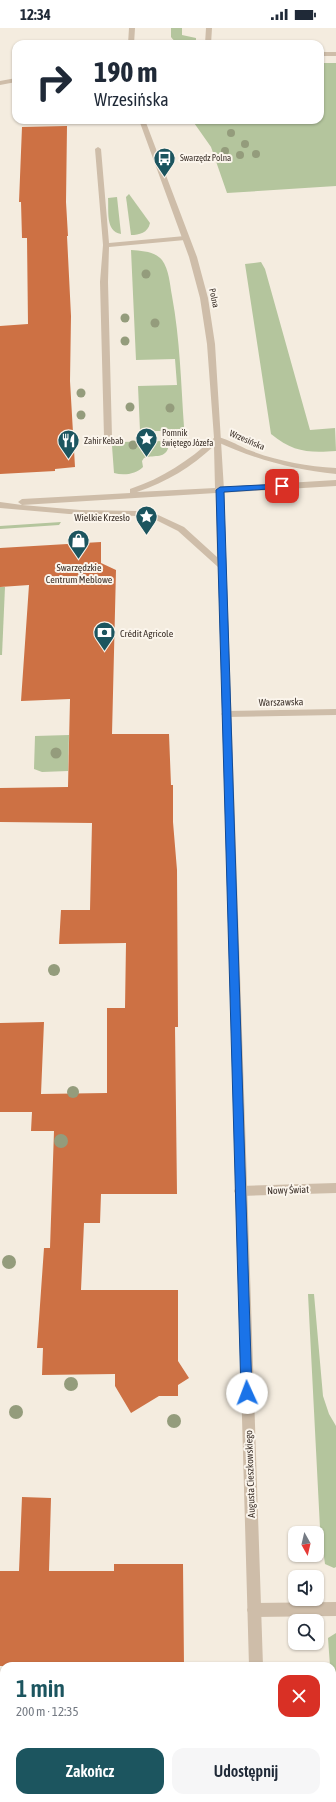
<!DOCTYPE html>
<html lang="pl">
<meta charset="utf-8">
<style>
:root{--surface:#fff;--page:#f6f6f7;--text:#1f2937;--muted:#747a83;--accent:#1c555f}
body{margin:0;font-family:"Asap Condensed",sans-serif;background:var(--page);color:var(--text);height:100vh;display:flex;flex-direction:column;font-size:15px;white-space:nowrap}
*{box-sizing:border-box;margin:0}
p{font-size:13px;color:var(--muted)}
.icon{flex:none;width:22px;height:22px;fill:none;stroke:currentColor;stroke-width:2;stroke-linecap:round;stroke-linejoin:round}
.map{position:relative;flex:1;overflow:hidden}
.sheet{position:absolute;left:0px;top:1634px;width:336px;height:140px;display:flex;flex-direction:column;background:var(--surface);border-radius:12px 12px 0 0;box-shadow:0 1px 3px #0004}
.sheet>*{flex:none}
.hud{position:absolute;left:12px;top:12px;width:312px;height:84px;border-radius:12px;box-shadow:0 1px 3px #0004;background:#fff;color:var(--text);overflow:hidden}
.needle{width:26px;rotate:172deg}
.tools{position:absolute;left:288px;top:1498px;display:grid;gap:8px}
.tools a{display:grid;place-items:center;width:36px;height:36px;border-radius:8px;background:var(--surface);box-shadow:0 1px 3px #0004;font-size:20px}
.pin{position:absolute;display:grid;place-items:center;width:34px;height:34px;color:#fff;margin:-17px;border-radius:8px;box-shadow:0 2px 6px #0006}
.me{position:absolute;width:44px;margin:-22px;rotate:358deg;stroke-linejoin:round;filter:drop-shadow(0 0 3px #0008)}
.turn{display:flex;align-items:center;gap:14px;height:84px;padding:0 16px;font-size:18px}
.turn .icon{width:52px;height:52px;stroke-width:2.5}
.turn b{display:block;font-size:28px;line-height:34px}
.round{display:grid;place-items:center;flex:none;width:42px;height:42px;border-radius:12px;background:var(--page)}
.overview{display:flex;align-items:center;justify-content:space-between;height:68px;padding:0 16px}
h1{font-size:24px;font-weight:600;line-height:30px;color:var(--accent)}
.cta{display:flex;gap:8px;margin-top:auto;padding:8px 16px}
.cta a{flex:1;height:46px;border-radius:12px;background:var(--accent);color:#fff;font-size:16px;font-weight:600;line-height:46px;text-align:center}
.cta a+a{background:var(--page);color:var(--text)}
.status{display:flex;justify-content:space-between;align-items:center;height:28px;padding:0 20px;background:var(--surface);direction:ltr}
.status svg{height:11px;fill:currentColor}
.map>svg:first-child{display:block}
.green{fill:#b4c59d}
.building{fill:#cd7144}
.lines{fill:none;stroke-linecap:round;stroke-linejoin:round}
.service{fill:#cebda9;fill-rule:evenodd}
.minor{fill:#cebda9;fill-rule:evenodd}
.tertiary{fill:#cebda9;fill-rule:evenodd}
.tree{fill:#949c7c}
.route{fill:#1a73e8;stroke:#114b97}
.labels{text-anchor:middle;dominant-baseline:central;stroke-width:4;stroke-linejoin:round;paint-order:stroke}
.far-poi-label{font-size:9px;fill:#3b3029;stroke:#fbf5ec;text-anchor:start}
.far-street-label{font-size:9px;fill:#3b3029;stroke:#fbf5ec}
.poi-label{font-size:10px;fill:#3b3029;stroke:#fbf5ec;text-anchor:end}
.street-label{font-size:10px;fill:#3b3029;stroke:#fbf5ec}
</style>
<div class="status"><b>12:34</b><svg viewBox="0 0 49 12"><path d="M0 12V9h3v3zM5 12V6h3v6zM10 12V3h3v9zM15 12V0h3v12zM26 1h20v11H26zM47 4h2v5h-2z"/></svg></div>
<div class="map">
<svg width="336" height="1774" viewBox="0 0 336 1774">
<rect width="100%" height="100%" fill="#f4ecdf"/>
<!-- green -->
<g class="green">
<path d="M171,0H182V7L196,10V16C186,16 177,18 171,9Z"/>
<path d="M320,35H336V158L227,165L211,119L192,92H320Z"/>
<path d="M129,166L150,195C148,205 139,207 131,207L126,169Z"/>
<path d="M117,169L121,206C105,203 109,183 108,170Z"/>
<path d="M131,222C142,223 154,223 162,232C169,241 170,257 172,268C180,311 181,355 184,399L180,403H140L138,358L177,357L175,331L136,332Z"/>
<path d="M261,234L265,241L310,402L335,400L336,423C308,425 293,424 271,406L245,236Z"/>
<path d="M163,413L167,414L169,417C166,432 155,426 144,430L142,433L143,439C136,446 124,448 114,445L112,418L114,415L119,414Z"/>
<path d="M61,494L59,497L0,501V498Z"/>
<path d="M0,559H5L2,627H0Z"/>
<path d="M69,707L68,743L42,744L34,741L35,708Z"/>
<path d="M308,1266H314L323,1368L329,1386L336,1398V1539L334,1540L325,1536L320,1500Z"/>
<path d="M336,1605V1743L332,1675V1638H330L328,1610Z"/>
</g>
<!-- building -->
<g class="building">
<path d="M67,98L66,174L68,208H67L71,288L70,353L75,439L55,441V443L0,446V298L28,296L27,210H22L21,174H19L22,99Z"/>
<path d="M101,514V535L116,542L112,706H169L171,757H173V794L177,842L178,999H175L177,1166H101L100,1195H84L81,1262H178V1333L189,1350L178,1357V1368H159L131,1385L115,1358V1346L42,1347L43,1320H37L44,1220H50L54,1103H31L32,1084H0V995L44,994L41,1066L107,1065V980H125L126,915L59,916L61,882H90L92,795L0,794V760L68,759L70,671L21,673L29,557L0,559V520Z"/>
<path d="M22,1469L51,1470L49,1543H114V1536H183L184,1638H0V1543H19Z"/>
</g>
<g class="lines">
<!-- service -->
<g class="service">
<path d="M206,0H212L211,16H205Z"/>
<rect x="320" y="24" width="16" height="4"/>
<path d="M98,119L101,121L109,215L185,208L188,210L185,212L109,219L108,254L112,409L108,411L104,409L100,254L103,217L95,121Z"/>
<path d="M336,1574V1588L254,1589L249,1587L247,1582L249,1577L254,1575Z"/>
</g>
<!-- minor -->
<g class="minor">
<path d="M16,50V54L0,57V53Z"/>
<path d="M215,409C223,408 241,419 249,422C277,433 306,438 336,440V446C293,442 254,431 215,413Z"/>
<path d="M336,452V458L220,465L216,462L220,459Z"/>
<path d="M336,681V687L226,689L221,686L226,683Z"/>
<path d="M336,1155V1165L240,1168L236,1167L234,1163L236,1159L240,1158Z"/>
</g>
<!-- tertiary -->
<g class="tertiary">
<path d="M129,0H135L134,16H128Z"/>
<path d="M139,92H145L197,229L208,270L215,316L224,462L263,1638H249L218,539L178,503L154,491L138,488L69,486L0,480V474L22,477L18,474L22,471L130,465V461C163,450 188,433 214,410L207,316L200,270L189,229ZM214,418L215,460L137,464C167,454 191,439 214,418ZM216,465L217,529L184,499L156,486L138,483L80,482L22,477Z"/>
<rect x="254" y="1770" width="14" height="4"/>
</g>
</g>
<!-- trees -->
<g class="tree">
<circle cx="231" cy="105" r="4"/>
<circle cx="245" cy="116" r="4"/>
<circle cx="225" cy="123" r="4"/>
<circle cx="256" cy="126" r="4"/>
<circle cx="240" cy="127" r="4"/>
<circle cx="146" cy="246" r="4.5"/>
<circle cx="125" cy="290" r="4.5"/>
<circle cx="155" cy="295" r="4.5"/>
<circle cx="125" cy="313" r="4.5"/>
<circle cx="81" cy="365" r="4.5"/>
<circle cx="130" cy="379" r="4.5"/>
<circle cx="170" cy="380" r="4.5"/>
<circle cx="81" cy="387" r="4.5"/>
<circle cx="133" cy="417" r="4.5"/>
<circle cx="56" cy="725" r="5.5"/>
<circle cx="54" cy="942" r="6"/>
<circle cx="73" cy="1064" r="6"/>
<circle cx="61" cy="1113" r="7"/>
<circle cx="9" cy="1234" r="7"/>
<circle cx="71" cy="1356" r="7"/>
<circle cx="16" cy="1384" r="7"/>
<circle cx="174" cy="1393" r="7"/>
</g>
<!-- route -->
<path class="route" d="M282,456H284V460L224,464L252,1365L251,1369L247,1370L243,1369L241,1365L216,462L220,459Z"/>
<!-- icons -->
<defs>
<symbol id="bus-pin" viewBox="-11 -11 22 30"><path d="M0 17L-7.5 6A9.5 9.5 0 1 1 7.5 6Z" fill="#1c555f" stroke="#fbf5ec"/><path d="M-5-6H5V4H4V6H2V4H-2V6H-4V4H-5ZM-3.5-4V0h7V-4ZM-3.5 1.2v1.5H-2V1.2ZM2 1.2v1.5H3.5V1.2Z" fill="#fff"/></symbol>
<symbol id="sight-pin" viewBox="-11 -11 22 30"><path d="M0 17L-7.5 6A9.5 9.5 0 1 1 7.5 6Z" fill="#1c555f" stroke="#fbf5ec"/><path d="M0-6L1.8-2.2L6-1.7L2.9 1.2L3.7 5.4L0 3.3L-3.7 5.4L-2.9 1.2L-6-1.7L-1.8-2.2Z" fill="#fff"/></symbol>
<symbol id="restaurant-pin" viewBox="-11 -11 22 30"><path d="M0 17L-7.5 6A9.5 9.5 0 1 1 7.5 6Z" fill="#1c555f" stroke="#fbf5ec"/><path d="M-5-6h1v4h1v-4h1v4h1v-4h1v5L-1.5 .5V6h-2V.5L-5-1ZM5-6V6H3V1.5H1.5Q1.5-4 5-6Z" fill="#fff"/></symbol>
<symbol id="shop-pin" viewBox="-11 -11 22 30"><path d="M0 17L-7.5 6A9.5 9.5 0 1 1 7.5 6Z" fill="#1c555f" stroke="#fbf5ec"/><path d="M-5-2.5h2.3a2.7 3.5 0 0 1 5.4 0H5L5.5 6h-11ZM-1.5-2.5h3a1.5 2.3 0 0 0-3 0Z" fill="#fff"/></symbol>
<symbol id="bank-pin" viewBox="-11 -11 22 30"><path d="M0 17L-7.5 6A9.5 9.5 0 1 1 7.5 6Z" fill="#1c555f" stroke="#fbf5ec"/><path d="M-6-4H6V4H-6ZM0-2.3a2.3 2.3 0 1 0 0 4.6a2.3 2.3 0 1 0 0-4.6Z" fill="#fff"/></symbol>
</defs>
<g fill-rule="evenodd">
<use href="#bus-pin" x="152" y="118" width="25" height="34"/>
<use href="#sight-pin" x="134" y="398" width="25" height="34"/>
<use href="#restaurant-pin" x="56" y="400" width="25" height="34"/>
<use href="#sight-pin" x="134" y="476" width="25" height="34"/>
<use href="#shop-pin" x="66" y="500" width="25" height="34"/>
<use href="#bank-pin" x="92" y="592" width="25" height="34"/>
</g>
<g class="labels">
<!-- far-poi labels -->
<g class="far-poi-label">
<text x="180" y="130">Swarzędz Polna</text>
<text x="162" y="405">Pomnik<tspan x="162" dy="10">świętego Józefa</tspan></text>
<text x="84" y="413">Zahir Kebab</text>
</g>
<!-- far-street labels -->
<g class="far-street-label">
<text transform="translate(214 270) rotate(78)">Polna</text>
<text transform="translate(247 412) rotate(23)">Wrzesińska</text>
</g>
<!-- poi labels -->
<g class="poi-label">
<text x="130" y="489">Wielkie Krzesło</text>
<text x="79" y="539" text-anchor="middle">Swarzędzkie<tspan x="79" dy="12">Centrum Meblowe</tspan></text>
<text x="120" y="605" text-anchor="start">Crédit Agricole</text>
</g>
<!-- street labels -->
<g class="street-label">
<text transform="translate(281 674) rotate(-1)">Warszawska</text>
<text transform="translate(288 1162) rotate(-2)">Nowy Świat</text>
<text transform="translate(250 1446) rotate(-92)">Augusta Cieszkowskiego</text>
</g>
</g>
</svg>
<div class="tools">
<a><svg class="needle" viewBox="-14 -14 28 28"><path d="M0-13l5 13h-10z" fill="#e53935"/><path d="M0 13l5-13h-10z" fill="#747a83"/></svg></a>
<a><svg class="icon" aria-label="sound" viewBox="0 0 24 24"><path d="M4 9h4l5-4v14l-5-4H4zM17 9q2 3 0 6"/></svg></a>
<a><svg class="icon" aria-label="search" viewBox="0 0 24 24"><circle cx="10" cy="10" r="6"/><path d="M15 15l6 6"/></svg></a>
</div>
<div class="pin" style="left:282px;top:458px;background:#d93025"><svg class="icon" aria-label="arrive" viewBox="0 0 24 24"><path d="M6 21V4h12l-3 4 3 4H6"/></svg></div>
<svg class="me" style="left:247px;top:1365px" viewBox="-20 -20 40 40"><circle r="19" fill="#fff"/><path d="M0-13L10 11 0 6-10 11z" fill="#1a73e8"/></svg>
<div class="hud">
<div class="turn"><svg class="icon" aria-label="right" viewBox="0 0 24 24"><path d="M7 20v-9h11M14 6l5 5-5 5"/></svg><div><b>190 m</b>Wrzesińska</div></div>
</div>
<section class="sheet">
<div class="overview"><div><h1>1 min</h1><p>200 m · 12:35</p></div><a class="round" style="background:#d93025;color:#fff"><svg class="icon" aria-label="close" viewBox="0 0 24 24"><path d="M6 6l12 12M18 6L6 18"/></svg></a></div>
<div class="cta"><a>Zakończ</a><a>Udostępnij</a></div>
</section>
</div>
